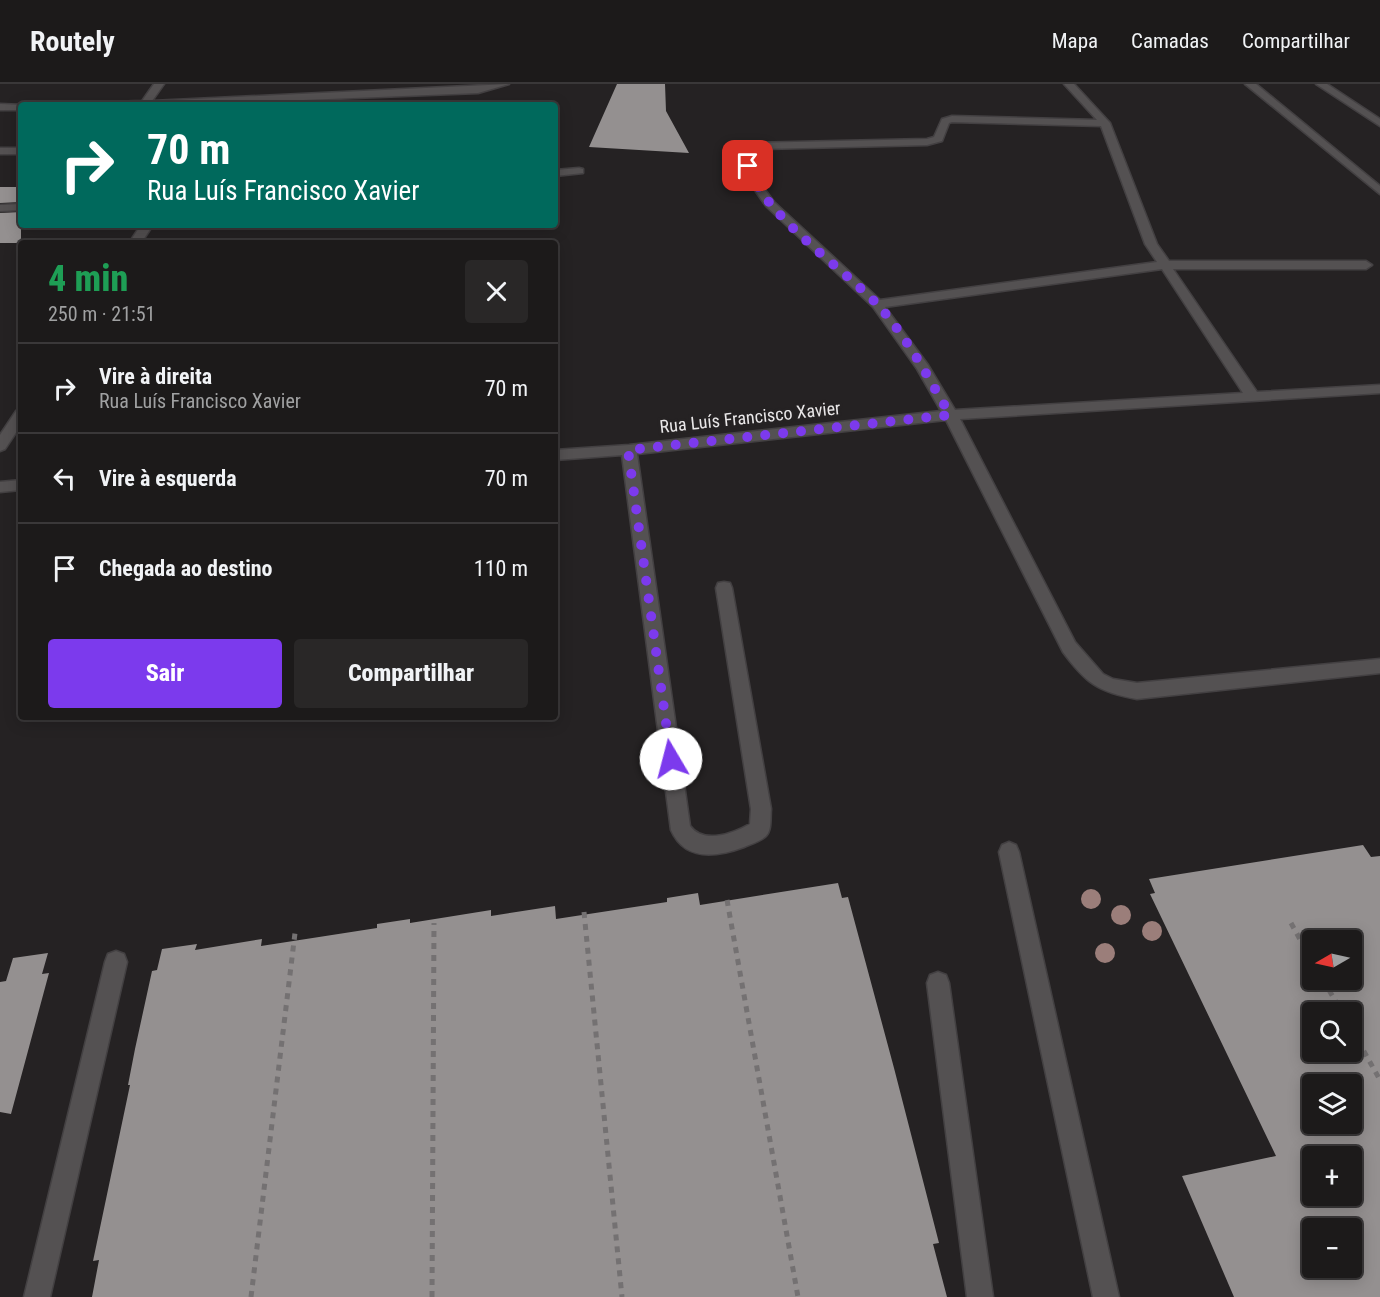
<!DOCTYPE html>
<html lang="pt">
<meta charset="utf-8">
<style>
:root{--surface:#1c1a1a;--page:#292727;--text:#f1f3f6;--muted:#a0a1a2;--line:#3a3839;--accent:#7c3aed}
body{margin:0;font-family:"Roboto Condensed",sans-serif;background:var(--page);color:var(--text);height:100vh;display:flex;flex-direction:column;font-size:22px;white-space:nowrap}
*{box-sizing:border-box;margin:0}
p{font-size:20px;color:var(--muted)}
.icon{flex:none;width:33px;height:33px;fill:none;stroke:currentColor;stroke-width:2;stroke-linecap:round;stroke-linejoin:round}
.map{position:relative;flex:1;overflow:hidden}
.sheet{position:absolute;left:18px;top:156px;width:540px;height:480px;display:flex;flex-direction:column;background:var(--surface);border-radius:6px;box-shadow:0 3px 15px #0003,0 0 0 2px var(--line)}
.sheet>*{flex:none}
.top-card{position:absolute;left:18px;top:18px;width:540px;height:126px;border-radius:6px;box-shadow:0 3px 15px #0003,0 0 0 2px var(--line);background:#00695c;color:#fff;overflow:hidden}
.needle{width:39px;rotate:261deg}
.fabs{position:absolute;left:1302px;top:846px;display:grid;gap:12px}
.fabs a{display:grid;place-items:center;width:60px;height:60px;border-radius:6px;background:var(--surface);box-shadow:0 3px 15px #0003,0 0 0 2px var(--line);font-size:30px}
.pin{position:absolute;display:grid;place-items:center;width:51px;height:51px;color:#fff;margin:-26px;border-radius:12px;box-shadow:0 3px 9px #0006}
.me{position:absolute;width:66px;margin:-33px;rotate:352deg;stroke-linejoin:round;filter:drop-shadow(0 0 4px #0008)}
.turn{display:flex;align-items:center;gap:21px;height:126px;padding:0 30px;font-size:27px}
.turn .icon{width:78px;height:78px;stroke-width:2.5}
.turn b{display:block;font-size:42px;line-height:51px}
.round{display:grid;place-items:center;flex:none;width:63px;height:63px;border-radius:6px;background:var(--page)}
.headline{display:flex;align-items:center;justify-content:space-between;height:102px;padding:0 30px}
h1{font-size:36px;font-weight:800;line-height:45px;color:#1e9e55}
.primary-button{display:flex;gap:12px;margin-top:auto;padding:12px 30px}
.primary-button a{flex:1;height:69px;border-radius:6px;background:var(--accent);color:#fff;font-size:24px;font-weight:800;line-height:69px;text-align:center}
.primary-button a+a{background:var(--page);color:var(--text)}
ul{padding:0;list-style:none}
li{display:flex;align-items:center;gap:18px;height:90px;padding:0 30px;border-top:2px solid var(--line)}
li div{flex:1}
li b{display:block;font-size:22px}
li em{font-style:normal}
header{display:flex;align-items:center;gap:36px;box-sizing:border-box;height:84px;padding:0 30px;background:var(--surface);border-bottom:2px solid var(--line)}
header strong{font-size:28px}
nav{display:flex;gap:33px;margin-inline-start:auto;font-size:21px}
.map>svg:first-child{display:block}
.building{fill:#949090;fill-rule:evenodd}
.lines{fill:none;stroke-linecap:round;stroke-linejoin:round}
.minor-casing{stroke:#434042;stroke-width:3}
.path{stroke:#747172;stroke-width:5;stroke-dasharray:6 6;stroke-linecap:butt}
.minor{fill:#545152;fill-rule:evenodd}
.tree{fill:#9b7e7a}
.route{stroke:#7c3aed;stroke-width:10;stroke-dasharray:0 18}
.labels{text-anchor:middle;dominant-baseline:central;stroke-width:6;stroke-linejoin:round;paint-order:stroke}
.far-street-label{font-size:18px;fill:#e9e7e8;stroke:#252223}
</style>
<header>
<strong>Routely</strong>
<nav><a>Mapa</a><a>Camadas</a><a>Compartilhar</a></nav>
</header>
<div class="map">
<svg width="1380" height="1213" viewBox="0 0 1380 1213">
<rect width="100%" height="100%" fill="#252223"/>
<!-- building -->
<g class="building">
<path d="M617,0H665L666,27L689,69L589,63Z"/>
<path d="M0,103H21V118L0,119Z"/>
<path d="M21,128V159H0V129Z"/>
<path d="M1363,761L1371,773L1380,772V1213H1234L1182,1092L1276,1072L1150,810L1155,809L1149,795ZM1312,856H1352V896H1312ZM1312,928H1352V968H1312ZM1312,1000H1352V1040H1312ZM1312,1072H1352V1112H1312ZM1312,1144H1352V1184H1312Z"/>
<path d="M838,799L842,814L848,813L894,984L939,1159L933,1160L947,1213H92L99,1176L93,1177L130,1001H128L135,965L152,887L157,886L162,865L197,860L195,866L262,855L261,862L377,844V840L410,835V839L491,826V832L555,822L556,835L667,818V814L698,809L700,821Z"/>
<path d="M48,869L42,890L49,889L11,1030L0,1028V898L6,897L13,874Z"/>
</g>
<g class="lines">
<defs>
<g id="minor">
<path d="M154,0H164L152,17L509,0L478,9L183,21H108L113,18L142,17Z"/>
<path d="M1064,0H1074L1110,39L1157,160L1169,177H1366L1372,181L1366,185H1173L1257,308L1380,301V309L960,335L1075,558L1103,590L1113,595L1137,599L1380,575V589L1137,615C1098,608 1086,599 1063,568L946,336L637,370L690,742C704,761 734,749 750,740L751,725L716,504L718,499L724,498L730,499L732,504L771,725C770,733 772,746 766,752C761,757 751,760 744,763C717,773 685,778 671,746L622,371L555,376V366L629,361L941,327L917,285L873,223L766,122L747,95L740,69L754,59L927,55L934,53L942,35L952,32L1097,36ZM952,38L1101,42L1145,160L1157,178L880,216L774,118L757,95L750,70L757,65L927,61L942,57L949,39ZM1162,185L1243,309L955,326L928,281L885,223Z"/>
<path d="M1245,0H1256L1380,102V110Z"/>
<path d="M1316,0H1327L1380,35V42Z"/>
<path d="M0,20L24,21H21V26H0Z"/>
<rect x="0" y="64" width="21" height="6"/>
<path d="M579,84L583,85V89L555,92V86Z"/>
<path d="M21,120V126L0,127V121Z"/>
<path d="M141,141H153L141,159H129Z"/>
<path d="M21,325V341L5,365L0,367V351L16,327Z"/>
<path d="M21,396V406L0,408V398Z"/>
<path d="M1009,758L1016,761L1019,768L1119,1213H1093L999,768L1002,761Z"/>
<path d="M116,867L124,870L127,878L50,1213H24L105,878L108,870Z"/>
<path d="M938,888L946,891L949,899L993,1213H967L927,899L930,891Z"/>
</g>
</defs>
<!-- minor casing -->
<use href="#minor" class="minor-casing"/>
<!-- path -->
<g class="path">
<path d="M727,816L798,1213"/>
<path d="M584,828L622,1213"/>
<path d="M1291,839L1312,877"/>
<path d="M1323,896L1342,928"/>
<path d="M1352,946L1380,996"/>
<path d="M251,1213L295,849"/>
<path d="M432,1213L434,839"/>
</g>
<!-- minor -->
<use href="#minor" class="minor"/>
</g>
<!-- trees -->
<g class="tree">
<circle cx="1091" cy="815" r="10"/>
<circle cx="1121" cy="831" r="10"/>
<circle cx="1152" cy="847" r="10"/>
<circle cx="1105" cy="869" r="10"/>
</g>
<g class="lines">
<!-- route -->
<path class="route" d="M671,675L628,366L950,331C928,293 906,251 876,219C840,182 764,131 748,82"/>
</g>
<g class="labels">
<!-- far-street labels -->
<g class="far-street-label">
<text transform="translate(750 333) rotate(-6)">Rua Luís Francisco Xavier</text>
</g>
</g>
</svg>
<div class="fabs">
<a><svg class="needle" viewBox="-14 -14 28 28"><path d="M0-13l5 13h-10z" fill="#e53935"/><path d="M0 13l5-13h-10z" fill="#a0a1a2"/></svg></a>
<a><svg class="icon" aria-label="search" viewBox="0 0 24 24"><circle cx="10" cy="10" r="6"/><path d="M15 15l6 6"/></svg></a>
<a><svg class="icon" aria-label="layers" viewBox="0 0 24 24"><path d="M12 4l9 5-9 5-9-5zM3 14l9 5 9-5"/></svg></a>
<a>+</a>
<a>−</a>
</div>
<div class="pin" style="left:748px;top:82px;background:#d93025"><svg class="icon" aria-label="arrive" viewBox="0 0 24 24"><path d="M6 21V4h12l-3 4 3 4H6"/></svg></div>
<svg class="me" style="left:671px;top:675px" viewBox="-20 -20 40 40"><circle r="19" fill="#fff"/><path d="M0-13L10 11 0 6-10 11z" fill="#7c3aed"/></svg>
<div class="top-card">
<div class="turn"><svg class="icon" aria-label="right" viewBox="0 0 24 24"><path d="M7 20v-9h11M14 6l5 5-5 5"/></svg><div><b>70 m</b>Rua Luís Francisco Xavier</div></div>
</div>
<section class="sheet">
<div class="headline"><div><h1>4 min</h1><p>250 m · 21:51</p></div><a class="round"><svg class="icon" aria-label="close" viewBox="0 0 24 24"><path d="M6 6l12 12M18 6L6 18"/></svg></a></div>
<ul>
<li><svg class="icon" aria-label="right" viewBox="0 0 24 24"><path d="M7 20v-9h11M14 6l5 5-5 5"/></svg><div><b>Vire à direita</b><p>Rua Luís Francisco Xavier</p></div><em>70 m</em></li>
<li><svg class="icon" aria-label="left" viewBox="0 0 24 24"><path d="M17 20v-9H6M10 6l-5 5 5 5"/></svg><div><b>Vire à esquerda</b></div><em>70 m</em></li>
<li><svg class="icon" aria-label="arrive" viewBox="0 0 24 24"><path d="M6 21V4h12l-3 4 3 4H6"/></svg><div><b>Chegada ao destino</b></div><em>110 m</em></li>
</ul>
<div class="primary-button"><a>Sair</a><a>Compartilhar</a></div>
</section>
</div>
